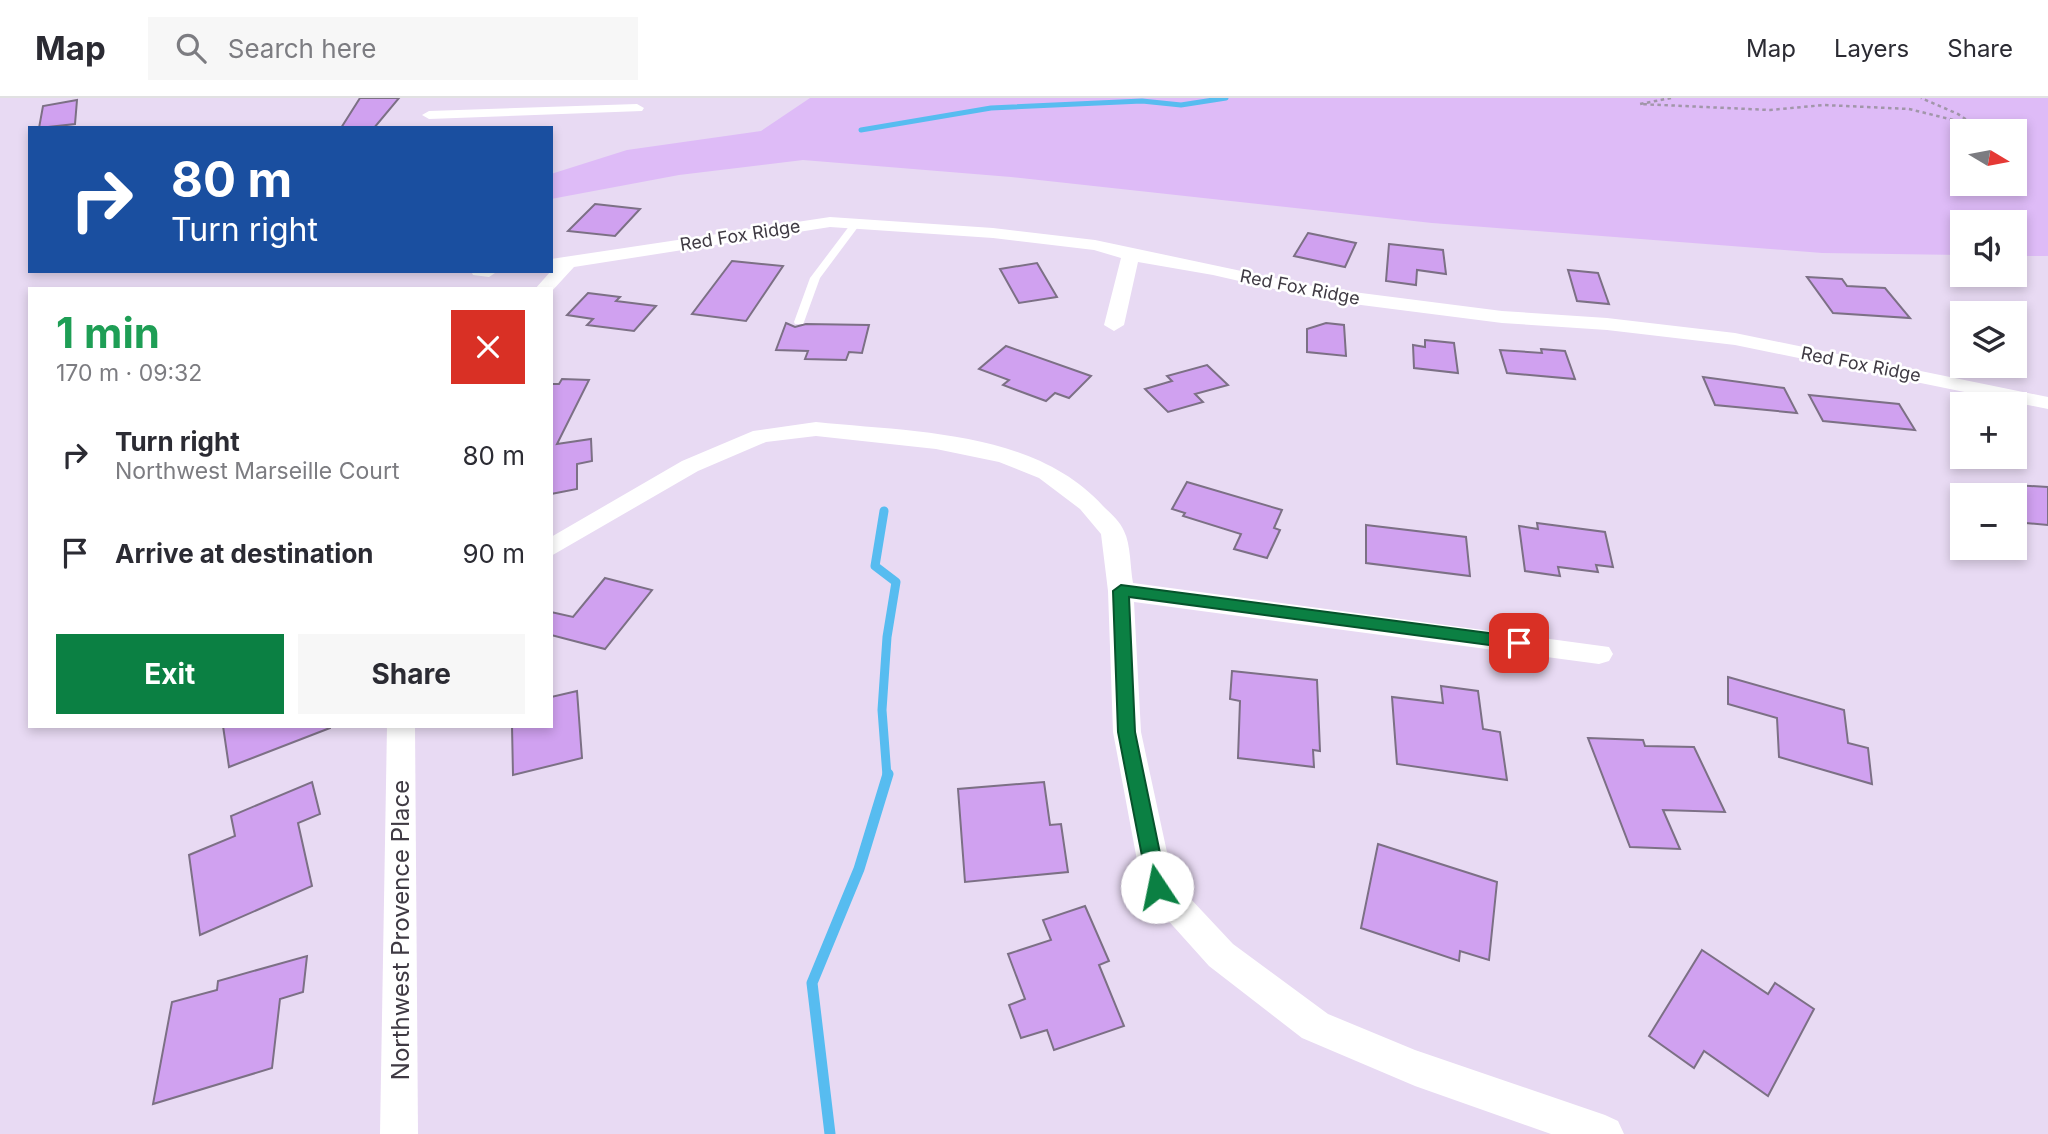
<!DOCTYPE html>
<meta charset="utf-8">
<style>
:root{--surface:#fff;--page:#f7f7f7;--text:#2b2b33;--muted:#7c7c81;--line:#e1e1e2;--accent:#0b8043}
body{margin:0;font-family:Inter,sans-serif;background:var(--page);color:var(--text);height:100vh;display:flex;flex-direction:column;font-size:26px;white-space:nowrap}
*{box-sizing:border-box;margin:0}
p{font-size:23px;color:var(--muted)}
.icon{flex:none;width:38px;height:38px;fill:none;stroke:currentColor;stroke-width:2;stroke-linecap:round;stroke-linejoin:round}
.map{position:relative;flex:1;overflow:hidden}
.details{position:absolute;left:28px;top:189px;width:525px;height:441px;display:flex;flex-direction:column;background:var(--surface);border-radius:0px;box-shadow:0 4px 10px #0003}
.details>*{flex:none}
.top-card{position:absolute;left:28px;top:28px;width:525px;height:147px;border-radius:0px;box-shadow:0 4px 10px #0003;background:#1a4fa0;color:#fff;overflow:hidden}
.needle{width:46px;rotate:100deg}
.controls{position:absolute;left:1950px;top:21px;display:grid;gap:14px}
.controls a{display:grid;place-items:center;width:77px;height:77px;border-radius:0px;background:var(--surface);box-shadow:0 4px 10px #0003;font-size:35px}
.pin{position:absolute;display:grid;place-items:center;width:60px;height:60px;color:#fff;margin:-30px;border-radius:14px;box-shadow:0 4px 10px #0006}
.me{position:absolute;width:77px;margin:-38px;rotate:349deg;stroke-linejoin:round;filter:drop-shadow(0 0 5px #0008)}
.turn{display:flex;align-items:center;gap:24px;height:147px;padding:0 28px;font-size:32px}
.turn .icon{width:91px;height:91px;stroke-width:2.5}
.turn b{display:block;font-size:49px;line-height:60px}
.round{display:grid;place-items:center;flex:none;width:74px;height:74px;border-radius:0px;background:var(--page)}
.overview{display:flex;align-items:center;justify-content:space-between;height:119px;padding:0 28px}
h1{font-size:42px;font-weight:700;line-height:52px;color:#1e9e55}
.primary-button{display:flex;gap:14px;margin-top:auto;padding:14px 28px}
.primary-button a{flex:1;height:80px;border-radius:0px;background:var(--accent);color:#fff;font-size:28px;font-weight:700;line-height:80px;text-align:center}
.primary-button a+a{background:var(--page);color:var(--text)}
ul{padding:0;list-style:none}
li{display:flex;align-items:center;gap:21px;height:98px;padding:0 28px}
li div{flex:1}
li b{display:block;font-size:26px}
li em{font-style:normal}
header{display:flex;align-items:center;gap:42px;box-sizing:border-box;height:98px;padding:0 35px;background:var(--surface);border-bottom:2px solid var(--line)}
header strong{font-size:33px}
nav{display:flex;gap:38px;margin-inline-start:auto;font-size:24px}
.search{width:490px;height:63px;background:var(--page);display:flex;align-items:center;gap:18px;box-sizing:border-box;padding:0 24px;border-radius:0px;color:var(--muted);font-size:26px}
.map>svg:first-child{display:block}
.green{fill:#debbf7;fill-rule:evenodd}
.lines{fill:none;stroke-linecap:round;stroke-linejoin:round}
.stream-far2{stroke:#57bcf0;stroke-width:5}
.stream-far1{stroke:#57bcf0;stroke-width:9}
.stream{stroke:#57bcf0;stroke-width:11}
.building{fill:#d0a1f0;stroke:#7c7085;stroke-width:2}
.path{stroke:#a196a9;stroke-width:2.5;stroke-dasharray:3.5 3.5;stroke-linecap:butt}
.lane{fill:#fff;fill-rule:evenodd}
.street{fill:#fff;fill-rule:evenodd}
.route{fill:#0b8043;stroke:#07532c;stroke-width:2}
.labels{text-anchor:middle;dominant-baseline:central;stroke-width:5;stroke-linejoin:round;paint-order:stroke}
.far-street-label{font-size:18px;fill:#3f3a43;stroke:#fff}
.near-street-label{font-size:24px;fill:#3f3a43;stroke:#fff}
</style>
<header>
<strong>Map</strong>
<div class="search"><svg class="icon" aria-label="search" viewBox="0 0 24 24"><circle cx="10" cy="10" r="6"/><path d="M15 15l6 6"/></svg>Search here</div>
<nav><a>Map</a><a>Layers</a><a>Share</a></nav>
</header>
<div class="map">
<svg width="2048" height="1036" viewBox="0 0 2048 1036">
<rect width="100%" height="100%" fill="#e8daf3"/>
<!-- green -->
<path class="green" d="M810,0H2048V158H2014V124H1962V157L1822,155L1432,125L1011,79L803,62L679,77L551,101V76L627,52L761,33ZM1962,33H2014V86H1962Z"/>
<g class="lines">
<!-- stream-far2 -->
<path class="stream-far2" d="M861,32L991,10L1142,3L1181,7L1226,0"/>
<!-- stream-far1 -->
<path class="stream-far1" d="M884,413L875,468L896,484L887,539L882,612L887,678"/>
<!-- stream -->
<path class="stream" d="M830,1036L812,885L859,771L888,676"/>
</g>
<!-- building -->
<g class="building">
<path d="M360,0H399L374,30H341Z"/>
<path d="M77,2L75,26L39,30L43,8Z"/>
<path d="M595,106L640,111L615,138L568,133Z"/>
<path d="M1308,135L1356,145L1345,169L1294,158Z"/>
<path d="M1389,146L1443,152L1446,176L1417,172L1416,187L1386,183Z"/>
<path d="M732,163L783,168L746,223L692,216Z"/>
<path d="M1037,165L1057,199L1019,205L1000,171Z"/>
<path d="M1568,172L1598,175L1609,206L1577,203Z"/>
<path d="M1807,179L1842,181L1847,188L1885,190L1910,220L1833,215Z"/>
<path d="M588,195L620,199L616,203L656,208L634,233L587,227L593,221L567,217Z"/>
<path d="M786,225L795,229L806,226L869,227L862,255L849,254L846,262L805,261L808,253L776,252Z"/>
<path d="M1326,225L1344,227L1346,258L1307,254V231Z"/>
<path d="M1425,242L1454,245L1458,275L1414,270L1413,247L1425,249Z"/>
<path d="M1006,248L1091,278L1069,300L1055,295L1046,303L1003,287L1009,282L979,271Z"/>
<path d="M1541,251L1565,253L1575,281L1507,275L1500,252L1542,255Z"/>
<path d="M1207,267L1228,287L1195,296L1203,304L1168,314L1145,291L1172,283L1167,278Z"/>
<path d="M1703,279L1784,290L1797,315L1715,307Z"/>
<path d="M562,281L589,282L557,346L591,341L592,363L577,366V391L551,396V286H559Z"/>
<path d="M1809,297L1899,306L1915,332L1823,323Z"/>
<path d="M1187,384L1282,412L1274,430L1280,432L1267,460L1234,451L1241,436L1183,418L1185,415L1172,411Z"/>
<path d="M2014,387L2048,389V427L2014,424Z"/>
<path d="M1537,425L1605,434L1613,469L1596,467L1598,474L1558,469L1560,478L1525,473L1519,428L1538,431Z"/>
<path d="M1366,427L1466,439L1470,478L1366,465Z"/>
<path d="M605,480L652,492L605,551L551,537V514L573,519Z"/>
<path d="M1232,573L1317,582L1320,653L1313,652L1314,669L1238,660L1240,603L1230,601Z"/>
<path d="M1728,579L1844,612L1848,645L1868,650L1872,686L1779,659L1777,620L1728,606Z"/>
<path d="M1441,588L1478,593L1483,631L1500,634L1507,682L1397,666L1392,599L1443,605Z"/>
<path d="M577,593L582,660L513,677L512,628H551V599Z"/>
<path d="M223,628H330V630L229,669Z"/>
<path d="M1588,640L1643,642L1645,648L1694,649L1725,714L1663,712L1680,751L1630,749Z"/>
<path d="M312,684L320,716L298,725L312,788L200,837L189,757L235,738L231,718Z"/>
<path d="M1044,684L1050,727L1061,726L1068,774L965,784L958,691Z"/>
<path d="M1378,746L1497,784L1489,862L1460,853L1459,863L1361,830Z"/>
<path d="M1085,808L1109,863L1099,867L1124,928L1054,952L1047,932L1021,940L1009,907L1025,901L1008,856L1051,842L1043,822Z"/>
<path d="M1702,852L1768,896L1775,885L1814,911L1768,998L1704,953L1694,970L1649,938Z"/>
<path d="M307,858L303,894L280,901L272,970L153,1006L172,904L217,892L218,883Z"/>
</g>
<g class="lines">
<!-- path -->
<path class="path" d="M1671,0L1640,6L1770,12L1824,7L1909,11L1974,27L1958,16L1921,0"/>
<!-- lane -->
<path class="lane" d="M853,123L861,125L820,180L804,224L803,226H795L794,224L810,180Z"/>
<!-- street -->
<g class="street">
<path d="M637,6L644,10L642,13L429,21L422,17L429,13Z"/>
<path d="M830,119L993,130L1095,142L1322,190L1502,213L1607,220L1735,235L2048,299V311L1735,247L1607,232L1502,225L1322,202L1213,177L1138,164L1124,227L1114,233L1104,227L1121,160L1094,152L993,140L830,129L574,169L551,194V191H535L551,173V161Z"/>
<path d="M471,173H498L489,179L473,177Z"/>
<path d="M816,324C911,334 1034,332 1103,408C1110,415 1120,423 1124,433C1131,447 1130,469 1133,485L1609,549L1613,556L1609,563L1599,566L1134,504L1141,634L1173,782L1233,846L1328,916L1415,952L1605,1017L1618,1023L1624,1036H1551L1415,988L1302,940L1209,868L1147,799L1142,789L1113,634L1108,493L1101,436L1080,411L1039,380L999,364L936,351L816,338L766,344L698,373L551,458V439L682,363L753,333Z"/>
<path d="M387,628H415L418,1036H380Z"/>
</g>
</g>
<!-- route -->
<path class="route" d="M1121,487L1519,539L1527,545L1519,551L1129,499L1135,634L1167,789L1164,795L1157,797L1150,795L1148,789L1118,634L1113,493Z"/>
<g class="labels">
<!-- far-street labels -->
<g class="far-street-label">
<text transform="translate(740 137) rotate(-9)">Red Fox Ridge</text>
<text transform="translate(1300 189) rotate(11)">Red Fox Ridge</text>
<text transform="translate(1861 266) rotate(11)">Red Fox Ridge</text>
</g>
<!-- near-street labels -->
<g class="near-street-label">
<text transform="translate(400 832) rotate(-90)">Northwest Provence Place</text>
</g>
</g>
</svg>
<div class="controls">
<a><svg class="needle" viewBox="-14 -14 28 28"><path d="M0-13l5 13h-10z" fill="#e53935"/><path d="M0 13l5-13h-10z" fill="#7c7c81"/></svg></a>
<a><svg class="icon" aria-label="sound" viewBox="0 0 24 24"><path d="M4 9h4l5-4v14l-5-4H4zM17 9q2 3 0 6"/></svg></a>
<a><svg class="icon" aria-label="layers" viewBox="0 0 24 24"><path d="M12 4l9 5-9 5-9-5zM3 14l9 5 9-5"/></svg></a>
<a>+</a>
<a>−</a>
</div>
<div class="pin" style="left:1519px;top:545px;background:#d93025"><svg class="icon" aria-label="arrive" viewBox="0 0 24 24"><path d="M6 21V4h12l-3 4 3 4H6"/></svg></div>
<svg class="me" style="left:1157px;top:789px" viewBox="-20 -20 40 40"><circle r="19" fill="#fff"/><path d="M0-13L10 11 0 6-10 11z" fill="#0b8043"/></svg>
<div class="top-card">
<div class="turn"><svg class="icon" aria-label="right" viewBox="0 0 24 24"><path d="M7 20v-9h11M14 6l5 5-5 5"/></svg><div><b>80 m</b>Turn right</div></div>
</div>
<section class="details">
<div class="overview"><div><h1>1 min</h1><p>170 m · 09:32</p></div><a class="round" style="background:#d93025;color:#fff"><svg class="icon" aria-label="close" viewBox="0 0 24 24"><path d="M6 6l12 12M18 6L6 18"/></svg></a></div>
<ul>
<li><svg class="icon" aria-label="right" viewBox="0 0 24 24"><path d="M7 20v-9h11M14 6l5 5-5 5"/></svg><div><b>Turn right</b><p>Northwest Marseille Court</p></div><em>80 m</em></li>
<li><svg class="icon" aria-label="arrive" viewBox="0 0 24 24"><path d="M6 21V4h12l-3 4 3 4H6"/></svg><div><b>Arrive at destination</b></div><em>90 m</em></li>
</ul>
<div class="primary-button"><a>Exit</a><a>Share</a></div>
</section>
</div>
